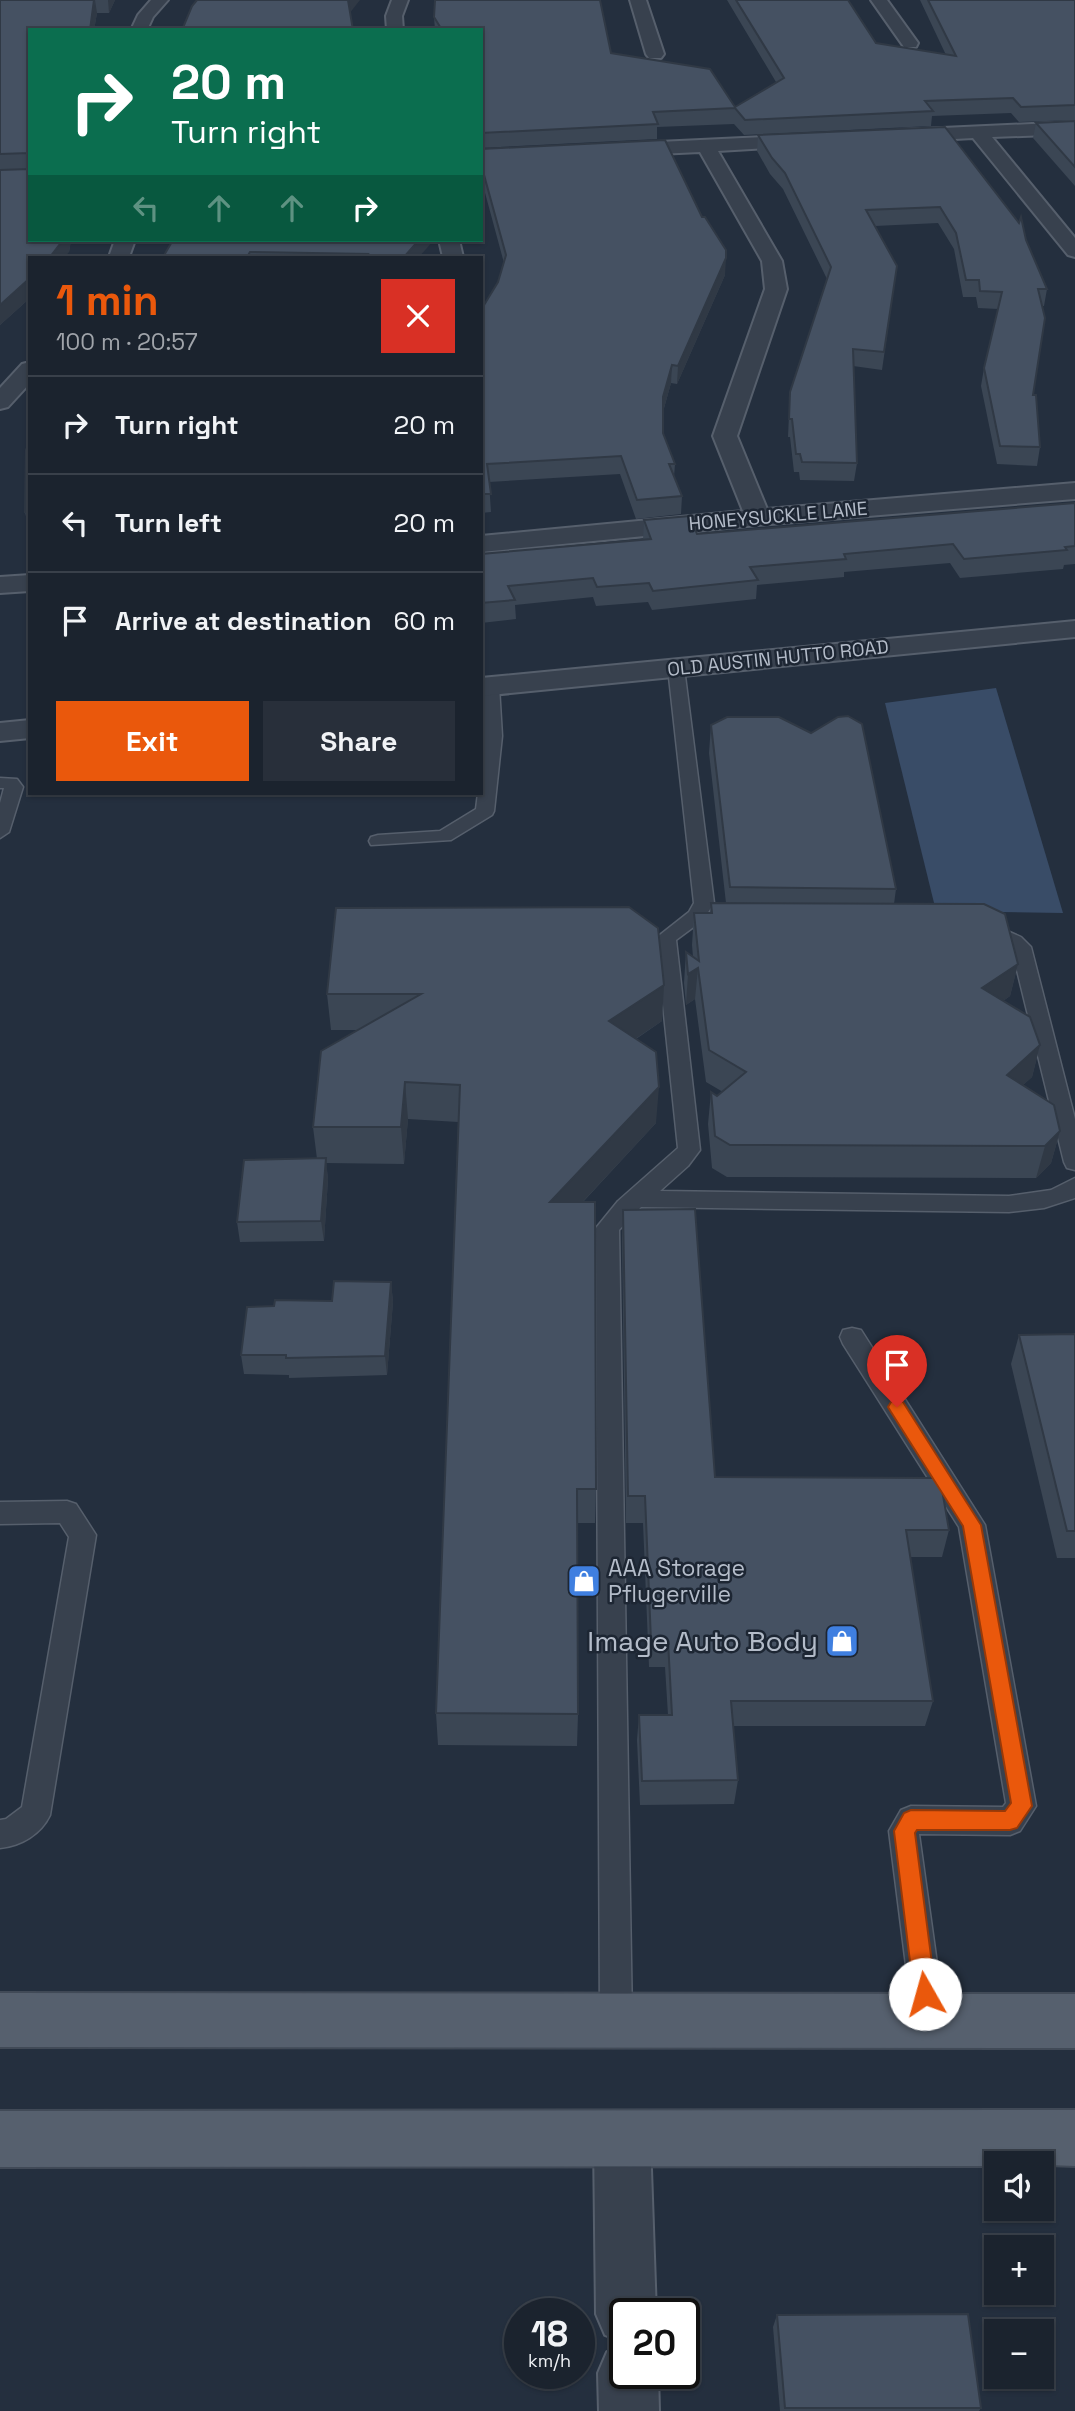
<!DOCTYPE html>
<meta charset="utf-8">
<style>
:root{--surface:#1b232e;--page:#282f3a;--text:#f1f3f6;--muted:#a0a4aa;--line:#39404a;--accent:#ea580c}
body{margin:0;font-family:"Space Grotesk",sans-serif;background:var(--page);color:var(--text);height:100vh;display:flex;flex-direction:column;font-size:26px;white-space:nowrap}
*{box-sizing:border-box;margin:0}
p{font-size:23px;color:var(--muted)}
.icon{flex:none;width:38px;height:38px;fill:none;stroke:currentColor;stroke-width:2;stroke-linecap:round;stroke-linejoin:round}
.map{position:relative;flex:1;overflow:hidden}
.drawer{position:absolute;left:28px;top:256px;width:455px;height:539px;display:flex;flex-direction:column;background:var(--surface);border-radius:0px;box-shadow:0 2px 5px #0004,0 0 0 2px var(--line)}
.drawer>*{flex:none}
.guide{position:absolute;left:28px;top:28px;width:455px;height:214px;border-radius:0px;box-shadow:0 2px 5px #0004,0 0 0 2px var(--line);background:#0b6e4f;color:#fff;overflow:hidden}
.controls{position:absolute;left:984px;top:2151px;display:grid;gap:14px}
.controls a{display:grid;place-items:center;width:70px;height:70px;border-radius:0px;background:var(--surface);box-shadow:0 2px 5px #0004,0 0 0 2px var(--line);font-size:35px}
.speed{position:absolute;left:504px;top:2298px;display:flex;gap:14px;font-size:35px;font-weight:700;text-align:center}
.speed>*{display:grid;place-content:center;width:91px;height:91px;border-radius:50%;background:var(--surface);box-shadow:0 2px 5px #0004,0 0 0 2px var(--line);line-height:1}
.speed small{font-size:18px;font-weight:400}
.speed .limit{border:4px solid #111;border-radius:10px;background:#fff;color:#111}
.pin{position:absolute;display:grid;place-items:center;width:60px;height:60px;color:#fff;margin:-72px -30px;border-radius:50% 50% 50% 0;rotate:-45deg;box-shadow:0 0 7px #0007}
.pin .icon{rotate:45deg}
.me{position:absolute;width:77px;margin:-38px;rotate:353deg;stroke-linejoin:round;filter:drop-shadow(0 0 5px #0008)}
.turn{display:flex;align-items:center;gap:24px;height:147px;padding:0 28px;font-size:32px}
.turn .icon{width:91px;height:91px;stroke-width:2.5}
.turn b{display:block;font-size:49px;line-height:60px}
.lanes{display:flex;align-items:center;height:66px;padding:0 28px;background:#0003;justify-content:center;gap:35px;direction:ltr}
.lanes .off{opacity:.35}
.round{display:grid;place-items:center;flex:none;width:74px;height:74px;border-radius:0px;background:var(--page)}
.head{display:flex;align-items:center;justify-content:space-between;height:119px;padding:0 28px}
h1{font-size:42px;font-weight:800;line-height:52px;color:var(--accent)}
.action{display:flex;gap:14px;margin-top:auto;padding:14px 28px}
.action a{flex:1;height:80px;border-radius:0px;background:var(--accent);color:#fff;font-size:28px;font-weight:800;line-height:80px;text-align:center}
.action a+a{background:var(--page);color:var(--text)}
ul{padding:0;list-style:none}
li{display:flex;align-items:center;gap:21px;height:98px;padding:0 28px;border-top:2px solid var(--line)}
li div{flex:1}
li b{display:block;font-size:26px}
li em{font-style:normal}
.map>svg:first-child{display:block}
.water{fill:#394c67}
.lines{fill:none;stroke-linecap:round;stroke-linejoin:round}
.service-casing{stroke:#565f6c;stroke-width:3}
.minor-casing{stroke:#565f6c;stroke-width:4}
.tertiary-casing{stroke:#565f6c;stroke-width:4}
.primary-casing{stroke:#414a57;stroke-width:4}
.service{fill:#38414e;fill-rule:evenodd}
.minor{fill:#38414e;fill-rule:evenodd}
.tertiary{fill:#38414e;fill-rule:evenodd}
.primary{fill:#56606e;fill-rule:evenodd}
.wall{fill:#3b4654}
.shaded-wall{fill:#303945}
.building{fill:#455162;stroke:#303945;stroke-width:2}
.route{fill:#ea580c;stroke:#983908;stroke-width:2}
.labels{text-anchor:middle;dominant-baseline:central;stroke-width:5;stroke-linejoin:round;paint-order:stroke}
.far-street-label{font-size:19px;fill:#b4bcc9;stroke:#1d2633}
.poi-label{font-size:23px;fill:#b4bcc9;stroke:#1d2633;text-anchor:start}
.near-poi-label{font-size:28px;fill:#b4bcc9;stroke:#1d2633;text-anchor:end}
</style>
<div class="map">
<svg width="1075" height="2411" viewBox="0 0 1075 2411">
<rect width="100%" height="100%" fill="#242f3e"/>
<!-- water -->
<path class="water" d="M996,688L1063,913L936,911L885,703Z"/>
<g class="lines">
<defs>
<g id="service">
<path d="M676,663L684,668L714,903L703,920L676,940L700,1150L688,1166L660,1191L1009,1196L1051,1190L1075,1178V1198L1044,1208L1009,1212L641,1207L619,1230L632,2020L627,2031L616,2036L605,2031L600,2020L596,1228L618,1201L678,1148L656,938L689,912L694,903L668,668Z"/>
<path d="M490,681L499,686L502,736L494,811L492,815L451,840L371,845L369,841L371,837L378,835L440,831L476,809L478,793H481L484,742H481V732L484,731L481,686Z"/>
<path d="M0,778L17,779L23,787L9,832L0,838V803L4,788H0Z"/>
<path d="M985,921L1021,937L1031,947L1075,1119V1170L1067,1168L1064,1162L1012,950L978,931L975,927L978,923Z"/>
<path d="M852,1328L861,1330L985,1525L1036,1806L1020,1831L1010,1835L919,1834L945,2021L940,2032L929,2037L918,2032L913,2021L889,1831L901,1810L911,1806L1003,1807L1006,1803L959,1527L843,1344L840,1337L843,1330Z"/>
<path d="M67,1501L76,1504L96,1535L50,1815C41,1834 21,1846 0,1848V1820L6,1819L22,1807L69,1537L60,1523L0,1524V1502Z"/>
</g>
<g id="minor">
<path d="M151,0H168L153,17L147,30H131L138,15Z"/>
<path d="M392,0H408L402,16L403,30H387L386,16Z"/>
<path d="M630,0H646L664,54L661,58H649L646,54Z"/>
<path d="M871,0H887L918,43L916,47H904Z"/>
<path d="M1075,122V134L992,137L1075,238V257L1068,255L973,138L899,142L890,136L899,130Z"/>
<path d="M808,135L815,137L817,141L815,145L718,151L782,261L787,289L737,436L767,509L1075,483V499L758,525L481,552V536L743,511L713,436L765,289L762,261L700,152L616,156L607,150L616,144Z"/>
<path d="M115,240H135L129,257H109Z"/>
<path d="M439,240H459L463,257H443Z"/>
<path d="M30,362V383L8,407L0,409V388L22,364Z"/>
<path d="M30,575V591L0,593V577Z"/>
<path d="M622,2112L642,2120L650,2140L656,2314H625V2343L605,2335L596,2314L594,2140L602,2120Z"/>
<path d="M625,2344V2373H658L659,2411H599L598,2373L607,2352Z"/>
</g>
<g id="tertiary">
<path d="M1075,621V637L481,696V678Z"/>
<path d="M30,720V738L0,741V723Z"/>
</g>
<g id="primary">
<path d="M0,1993L1075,1994V2048L0,2047Z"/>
<path d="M1075,2110V2166L996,2163V2166L0,2167V2111Z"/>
</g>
</defs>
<!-- service casing -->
<use href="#service" class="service-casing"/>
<!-- minor casing -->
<use href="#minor" class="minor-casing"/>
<!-- tertiary casing -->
<use href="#tertiary" class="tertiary-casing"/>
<!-- primary casing -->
<use href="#primary" class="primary-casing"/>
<!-- service -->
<use href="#service" class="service"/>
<!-- minor -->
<use href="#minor" class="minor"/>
<!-- tertiary -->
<use href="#tertiary" class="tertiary"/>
<!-- primary -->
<use href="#primary" class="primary"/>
</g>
<!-- wall -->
<g class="wall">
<path d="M0,0H115L109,13H97L94,30H30V240H71L69,252L30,257V298L0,325Z"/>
<path d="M727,0H848L876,43L946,55L920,0H1075V120L1019,122L1011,113L932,116L931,126L744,135L734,124L657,127V139L481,148V30H435L434,17L611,53L735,107L776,82Z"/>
<path d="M1075,121V186L1033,138L1036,123Z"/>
<path d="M758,135L1026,240L1047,289L1044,306H1042L1033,395L1040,447L1037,466L997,464L981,386L984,368L998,309L978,308L976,297H963L954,249L938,223L875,226L897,266L882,370L853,366L857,463L854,481L800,480L799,472H794L790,437H788L790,392L827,279L783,189L770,174L757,151Z"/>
<path d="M481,149L725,275L677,384L671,383L663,412V433L675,464L674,477L682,496L681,514L636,519L620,474L489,482L491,512L481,513V310L498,282L504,263L481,178Z"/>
<path d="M173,240L419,257H163Z"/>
<path d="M30,441V530H29L25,512Z"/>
<path d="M1075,503V564L1064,565L1063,569L960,578L950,563L844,572V577L757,585L756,599L652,610L648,602L596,606L593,597L515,605L516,619L481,623V554L643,540L644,520L697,534Z"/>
<path d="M711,725L896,889L894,904L1018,964L1010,996L1003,1001L1040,1045L1032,1077L1023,1085L1060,1131L1051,1163L1036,1178L727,1177L712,1168L708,1124L711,1092L717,1096L723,1092L706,1082L695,999L686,1005L684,983L686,952L693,957L692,945L694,913H710L711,903H726L709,753Z"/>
<path d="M354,793H383L354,794Z"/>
<path d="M336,908L662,1021L636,1039L656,1123L583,1202L596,1489L595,1523H577L578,1714L577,1746L438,1745L436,1713L458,1122L408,1119L404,1164L326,1163L328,1179L324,1241L240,1242L237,1222L317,1159L313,1127L358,1030H331L327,994Z"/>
<path d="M623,1210L715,1477L949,1530L942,1557H910L933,1701L925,1726H733L738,1780L734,1804L640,1805L637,1740L639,1715H668L665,1667H649L643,1523H626L622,1238Z"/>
<path d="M391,1282L393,1302L387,1375L289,1378V1375L244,1374L241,1355L274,1306L332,1301Z"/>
<path d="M1075,1334V1558H1057L1011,1364L1019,1335Z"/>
<path d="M777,2315L981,2408L979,2411H780L773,2327Z"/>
</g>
<!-- shaded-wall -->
<g class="shaded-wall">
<path d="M95,0L97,13L94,30H90Z"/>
<path d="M108,0H115L109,13Z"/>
<path d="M348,0H360L349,14Z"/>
<path d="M63,240H71L69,252L65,257H50Z"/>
<path d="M419,240H434L419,257H404Z"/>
<path d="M726,258L725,275L677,384L678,366Z"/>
<path d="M30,278V298L0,325V305Z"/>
<path d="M672,365L671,383L662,415L663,397Z"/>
<path d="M1018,964L1010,996L975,1020L982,988Z"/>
<path d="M698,968L695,999L686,1005L688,974Z"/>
<path d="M664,985L662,1021L608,1057L609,1021Z"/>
<path d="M1040,1045L1032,1077L999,1107L1007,1075Z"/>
<path d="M405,1082L408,1119L404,1164L401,1127Z"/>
<path d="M659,1087L656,1123L549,1238L550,1202Z"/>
<path d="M1060,1131L1051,1163L1036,1178L1045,1146Z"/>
<path d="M326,1158L328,1179L324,1241L321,1221Z"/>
<path d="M391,1282L393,1302L387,1375L385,1356Z"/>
</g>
<!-- building -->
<g class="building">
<path d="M0,0H94L90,30H30V240H63L50,257H30V278L0,305V170L29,169V153L0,154Z"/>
<path d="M197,0H348L353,30H182L192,6Z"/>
<path d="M435,0H600L611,53L710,69L735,107L784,78L736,0H848L876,43L956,56L928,0H1075V105L1021,107L1013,98L925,101L933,111L745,120L735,108L653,112L658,124L481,133V30H442L434,17Z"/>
<path d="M1075,121V167L1036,123Z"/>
<path d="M945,127L1019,223L1021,217L1026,240L1047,289H1038L1045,318L1033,395H1036L1040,447L1000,446L984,368L1002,292L980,291L979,280H966L956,233L940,207L866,210L897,266L884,352L853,349L857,463L802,462L800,454H796L792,419H789L790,392L831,267L785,173L772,158L758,135Z"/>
<path d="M665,140L702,217H705L726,250V258L678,366L672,365L663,397V433L675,464H669L682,496L637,500L621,456L487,464L491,494H481V310L498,282L506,255L481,164V149Z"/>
<path d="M173,240H419L404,257H363L367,254L250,252L247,257H163Z"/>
<path d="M30,441V511L25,512L26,450Z"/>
<path d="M1075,503V546L1065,547L1067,550L964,559L953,544L844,554L846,559L750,567L758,580L653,591L649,583L597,587L593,578L508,586L515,600L481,603V554L651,539L644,520L690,516L697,534Z"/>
<path d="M848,716L862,724L896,889L730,887L711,725L727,717H779L811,733L838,717Z"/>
<path d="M711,903L984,904L1005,914L1018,964L982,988L1030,1017L1040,1045L1007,1075L1054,1105L1060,1131L1045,1146L730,1145L715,1136L711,1092L717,1096L746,1072L709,1050L698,968L688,974L686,952L699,961L694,913H712Z"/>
<path d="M629,907L658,928L664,985L609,1021L656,1052L659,1087L550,1202H595L596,1489H577L578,1714L436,1713L460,1085L405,1082L401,1127H313L321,1051L421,994H327L336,908Z"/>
<path d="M326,1158L321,1221L237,1222L244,1160Z"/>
<path d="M695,1209L715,1477L940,1478L949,1530H906L933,1701H731L738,1780L642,1781L639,1715H672L668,1641H651L645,1496H628L623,1210Z"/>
<path d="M334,1281L391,1282L385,1356L286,1358V1355H241L247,1307L274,1306L275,1300L332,1301Z"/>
<path d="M1075,1334V1531H1067L1019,1335Z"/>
<path d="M968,2314L981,2408H785L777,2315Z"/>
</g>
<!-- route -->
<path class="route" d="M897,1400L903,1402L981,1525L1032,1806L1017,1828L1010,1830H917L915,1833L936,1994L933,2002L925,2005L917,2002L914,1994L894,1831L904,1813L911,1810L1005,1811L1011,1803L963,1526L891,1412L888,1407L891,1402Z"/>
<!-- icons -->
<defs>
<symbol id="shop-square" viewBox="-11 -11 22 22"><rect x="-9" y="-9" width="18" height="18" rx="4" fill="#3f7fe0" stroke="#1d2633"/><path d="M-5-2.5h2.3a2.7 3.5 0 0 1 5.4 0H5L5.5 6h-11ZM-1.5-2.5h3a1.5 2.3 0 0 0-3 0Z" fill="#fff"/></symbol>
</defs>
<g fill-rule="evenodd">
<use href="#shop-square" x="565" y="1562" width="38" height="38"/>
<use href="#shop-square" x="823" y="1622" width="38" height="38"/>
</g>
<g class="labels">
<!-- far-street labels -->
<g class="far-street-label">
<text transform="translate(778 516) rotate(-5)">HONEYSUCKLE LANE</text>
<text transform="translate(778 658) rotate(-6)">OLD AUSTIN HUTTO ROAD</text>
</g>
<!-- poi labels -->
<g class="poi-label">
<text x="608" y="1568">AAA Storage<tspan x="608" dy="26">Pflugerville</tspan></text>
</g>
<!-- near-poi labels -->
<g class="near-poi-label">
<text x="818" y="1641">Image Auto Body</text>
</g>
</g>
</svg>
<div class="controls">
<a><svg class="icon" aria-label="sound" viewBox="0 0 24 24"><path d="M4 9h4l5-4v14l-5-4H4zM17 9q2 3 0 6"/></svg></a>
<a>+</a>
<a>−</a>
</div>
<div class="speed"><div>18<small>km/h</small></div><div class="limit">20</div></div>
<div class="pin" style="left:897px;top:1407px;background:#d93025"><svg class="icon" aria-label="arrive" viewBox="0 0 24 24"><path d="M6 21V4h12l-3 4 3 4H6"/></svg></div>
<svg class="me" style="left:925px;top:1994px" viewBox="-20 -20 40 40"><circle r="19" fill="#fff"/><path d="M0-13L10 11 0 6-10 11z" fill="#ea580c"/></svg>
<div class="guide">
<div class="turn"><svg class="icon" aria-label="right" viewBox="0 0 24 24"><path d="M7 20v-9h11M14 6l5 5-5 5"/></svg><div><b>20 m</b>Turn right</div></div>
<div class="lanes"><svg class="icon off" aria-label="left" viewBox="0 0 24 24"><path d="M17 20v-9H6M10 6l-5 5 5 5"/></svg><svg class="icon off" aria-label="ahead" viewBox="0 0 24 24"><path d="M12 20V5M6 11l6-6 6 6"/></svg><svg class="icon off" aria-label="ahead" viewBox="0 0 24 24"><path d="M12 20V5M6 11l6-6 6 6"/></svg><svg class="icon" aria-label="right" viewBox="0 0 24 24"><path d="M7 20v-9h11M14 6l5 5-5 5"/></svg></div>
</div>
<section class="drawer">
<div class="head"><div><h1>1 min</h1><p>100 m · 20:57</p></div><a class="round" style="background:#d93025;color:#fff"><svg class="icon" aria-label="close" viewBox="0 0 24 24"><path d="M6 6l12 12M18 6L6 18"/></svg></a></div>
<ul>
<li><svg class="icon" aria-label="right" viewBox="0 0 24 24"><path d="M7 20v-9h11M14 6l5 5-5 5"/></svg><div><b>Turn right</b></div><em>20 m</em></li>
<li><svg class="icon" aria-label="left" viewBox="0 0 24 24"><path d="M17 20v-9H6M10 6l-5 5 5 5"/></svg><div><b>Turn left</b></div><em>20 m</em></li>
<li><svg class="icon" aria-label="arrive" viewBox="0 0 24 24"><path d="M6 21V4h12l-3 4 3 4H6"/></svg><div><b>Arrive at destination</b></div><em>60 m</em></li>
</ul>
<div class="action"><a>Exit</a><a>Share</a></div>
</section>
</div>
